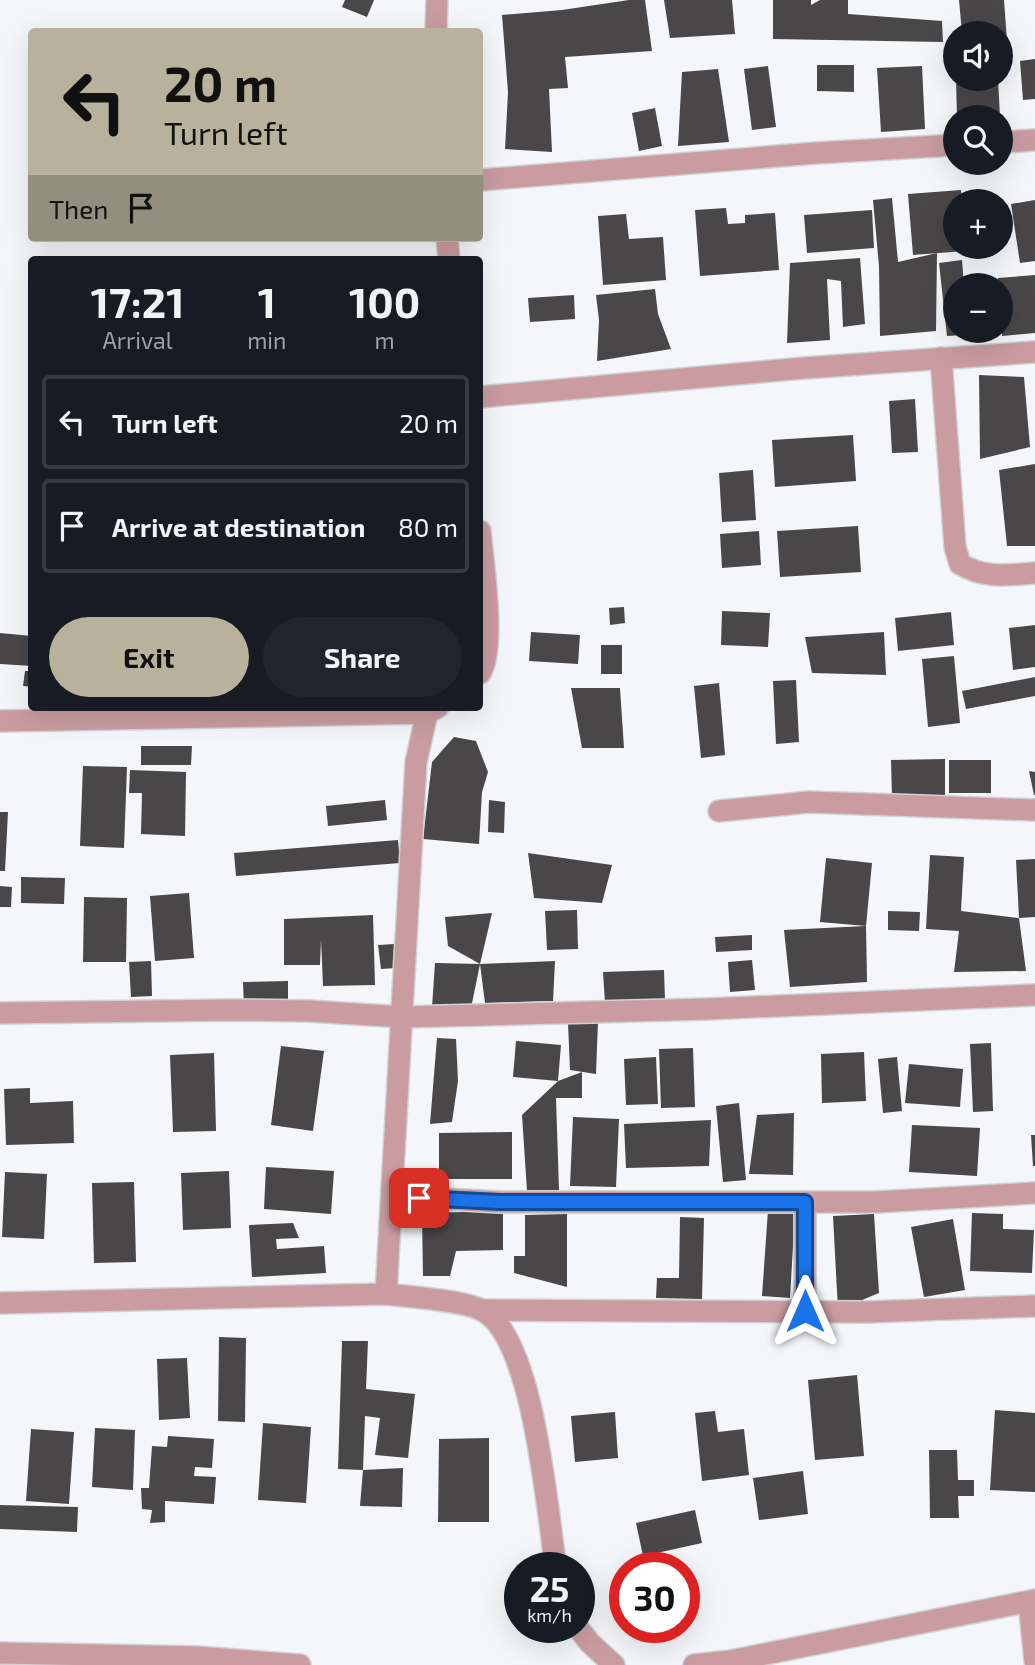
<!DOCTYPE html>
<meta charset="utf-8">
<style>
:root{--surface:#171b24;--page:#20242c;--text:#f1f3f6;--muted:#9ea1a6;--line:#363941;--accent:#b8b29d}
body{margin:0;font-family:"Exo 2",sans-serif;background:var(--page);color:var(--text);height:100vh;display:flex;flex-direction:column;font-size:26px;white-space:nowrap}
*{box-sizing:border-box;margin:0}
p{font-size:23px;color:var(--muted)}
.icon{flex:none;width:38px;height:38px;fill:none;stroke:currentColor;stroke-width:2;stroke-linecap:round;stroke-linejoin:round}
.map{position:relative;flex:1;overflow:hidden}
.sheet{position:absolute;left:28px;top:256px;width:455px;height:455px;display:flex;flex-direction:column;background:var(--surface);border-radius:7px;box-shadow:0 7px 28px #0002}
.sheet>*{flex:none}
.banner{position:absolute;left:28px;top:28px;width:455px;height:214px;border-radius:7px;box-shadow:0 7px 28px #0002;background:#b8b29d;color:#111;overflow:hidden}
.tools{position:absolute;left:943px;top:21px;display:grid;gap:14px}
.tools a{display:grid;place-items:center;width:70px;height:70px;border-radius:50%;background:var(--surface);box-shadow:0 7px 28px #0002;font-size:35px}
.speed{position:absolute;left:504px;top:1552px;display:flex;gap:14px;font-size:35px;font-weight:700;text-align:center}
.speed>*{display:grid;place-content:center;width:91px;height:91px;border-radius:50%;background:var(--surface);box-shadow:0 7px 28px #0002;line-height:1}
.speed small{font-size:18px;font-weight:400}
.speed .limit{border:10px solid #d22;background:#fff;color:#111}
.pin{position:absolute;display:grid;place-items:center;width:60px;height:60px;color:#fff;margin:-30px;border-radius:14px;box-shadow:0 4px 10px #0006}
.me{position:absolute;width:77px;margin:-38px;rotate:0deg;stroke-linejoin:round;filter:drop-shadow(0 0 5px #0008)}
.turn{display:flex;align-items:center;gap:24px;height:147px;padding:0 21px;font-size:32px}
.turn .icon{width:91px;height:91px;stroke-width:2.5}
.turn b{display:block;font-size:49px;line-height:60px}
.then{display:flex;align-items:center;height:66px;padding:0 21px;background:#0003;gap:14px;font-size:26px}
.eta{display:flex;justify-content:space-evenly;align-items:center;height:119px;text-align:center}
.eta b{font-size:42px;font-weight:700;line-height:49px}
.action{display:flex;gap:14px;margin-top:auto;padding:14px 21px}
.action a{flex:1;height:80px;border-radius:42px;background:var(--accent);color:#111;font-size:28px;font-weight:700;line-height:80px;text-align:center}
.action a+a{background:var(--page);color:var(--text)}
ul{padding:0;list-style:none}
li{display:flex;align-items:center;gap:21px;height:94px;margin:0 14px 10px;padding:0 7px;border:4px solid var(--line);border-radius:7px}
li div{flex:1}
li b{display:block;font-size:26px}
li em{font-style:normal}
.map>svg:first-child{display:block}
.building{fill:#4a4749}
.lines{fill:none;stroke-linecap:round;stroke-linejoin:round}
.minor-casing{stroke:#d1d2d5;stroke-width:24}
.minor{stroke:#ca9ca1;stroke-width:21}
.route-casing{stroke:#114b97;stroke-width:18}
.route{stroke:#1a73e8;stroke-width:12}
</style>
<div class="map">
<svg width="1035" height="1665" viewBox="0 0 1035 1665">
<rect width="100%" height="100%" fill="#f4f6f9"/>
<!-- building -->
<g class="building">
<path d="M345,0H374L367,17L342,7Z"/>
<path d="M629,0H645L652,51L565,57L568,88L549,89L552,152L505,149L508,92L502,15L562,10Z"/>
<path d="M664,0H732L735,34L670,38Z"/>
<path d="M773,0H811V5L820,0H848V14L942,21L943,42L773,39Z"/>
<path d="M959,0H1004L1007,41L1001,42V33H962Z"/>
<path d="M1035,59V99L1023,100L1020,61Z"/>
<path d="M817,65H854V92L817,91Z"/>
<path d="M768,66L776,127L752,130L744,69Z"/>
<path d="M922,66L925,129L881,132L877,68Z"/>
<path d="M718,69L729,142L678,146L682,72Z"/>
<path d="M956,79H998L1000,117H957Z"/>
<path d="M655,108L662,146L639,151L632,113Z"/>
<path d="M961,190L962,201H956V247H965V251L913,255L908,194Z"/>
<path d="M892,198L898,262L937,253L936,331L880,336L879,266L873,200Z"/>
<path d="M1035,200V261L1020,263L1011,204Z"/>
<path d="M726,208L728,224L745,223V215L775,213L779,270L700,276L695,210Z"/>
<path d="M872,210L874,248L807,253L804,215Z"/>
<path d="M626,214L629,239L663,237L666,280L603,285L598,216Z"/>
<path d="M860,258L865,324L843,327L841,281L827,279L830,340L787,343L790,263Z"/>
<path d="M962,260L964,285H956V331H966V335L947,336L939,263Z"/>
<path d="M1035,275V333L1002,336L1001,285H998V278Z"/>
<path d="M655,289L658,314L671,349L597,361L599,320L596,295Z"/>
<path d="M574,295L575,319L530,322L528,298Z"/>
<path d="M979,375L1024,377L1030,447L980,459Z"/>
<path d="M915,399L918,452L892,453L889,401Z"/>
<path d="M853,435L856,481L775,487L772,440Z"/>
<path d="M1035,464V546H1007L999,470Z"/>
<path d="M753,470L756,520L722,522L719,473Z"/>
<path d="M858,526L861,572L780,577L777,531Z"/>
<path d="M759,531L761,565L722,568L720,534Z"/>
<path d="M624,607L625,623L610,625L609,608Z"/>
<path d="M722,611L770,613L768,647L721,645Z"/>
<path d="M951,612L954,645L898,651L895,618Z"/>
<path d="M1035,625V667L1013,670L1009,628Z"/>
<path d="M531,632L580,635L578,664L529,661Z"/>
<path d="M884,632L886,675L812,673L805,637Z"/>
<path d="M0,633L32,636V666L0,664Z"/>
<rect x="601" y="645" width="21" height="29"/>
<path d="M954,656L960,723L928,727L922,659Z"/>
<path d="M25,671H32V687L23,686Z"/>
<path d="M1035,677V696L966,709L962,691Z"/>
<path d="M796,680L799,742L776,744L773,681Z"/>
<path d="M719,683L725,755L701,758L694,686Z"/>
<path d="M571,688H620L624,748H582Z"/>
<path d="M454,737L476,741L488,772L482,792L479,844L423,839L432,762Z"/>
<path d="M141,746H192L191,765H141Z"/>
<path d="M945,759V796H892L891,760Z"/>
<rect x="949" y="760" width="42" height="33"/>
<path d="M83,766L127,767L124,848L80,846Z"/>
<path d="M130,770L186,772L185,836L141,834L142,793H129Z"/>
<path d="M1029,771L1035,772V795H1034Z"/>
<path d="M385,800L387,820L328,826L326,806Z"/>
<path d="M489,800L505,802L504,833L488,832Z"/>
<path d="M0,812H8L5,871H0Z"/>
<path d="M398,840L400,863L236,876L234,853Z"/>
<path d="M528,853L612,865L602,903L534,898Z"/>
<path d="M930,855L964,857L961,911L1019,918L1016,860L1035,859V917L1019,918L1026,971L954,972L959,931L926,929Z"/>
<path d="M826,858L872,863L866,926L867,982L790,987L784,930L866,926L820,922Z"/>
<path d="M21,877L65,878L64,904L21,903Z"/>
<path d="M0,886L12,887L11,907H0Z"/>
<path d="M189,893L194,958L155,961L150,896Z"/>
<path d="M84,897L127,898L126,962H83Z"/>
<path d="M577,910L578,949L547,950L545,911Z"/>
<path d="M888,911L920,912L919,931L888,930Z"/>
<path d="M492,913L480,964L555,961L553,1001L485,1003L480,964L471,1008L432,1007L435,963L480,964L448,946L445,917Z"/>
<path d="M373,915L375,985L323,986L321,939L320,965H284V919Z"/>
<path d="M752,935V950L716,952L715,937Z"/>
<path d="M395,944L396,968L381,969L378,945Z"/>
<path d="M752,960L755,990L730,992L728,962Z"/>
<path d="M151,961L152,996L131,997L129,962Z"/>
<path d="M664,970L665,1000L605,1003L603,972Z"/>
<path d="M288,981V1007L244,1008L243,982Z"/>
<path d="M598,1021L596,1074L570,1070L568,1023Z"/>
<path d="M437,1038L456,1039L458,1081L452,1122L430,1124Z"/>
<path d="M516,1041L561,1045L558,1081L582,1072V1098H556L559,1190L527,1191L522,1115L558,1081L513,1077Z"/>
<path d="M991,1043L993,1111L973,1112L970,1044Z"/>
<path d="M281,1046L324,1051L313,1131L271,1125Z"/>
<path d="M693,1048L695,1107L661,1108L659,1049Z"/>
<path d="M864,1052L866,1101L822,1103L821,1054Z"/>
<path d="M214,1053L216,1131L173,1132L170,1055Z"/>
<path d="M656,1057L658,1104L626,1105L624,1059Z"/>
<path d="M897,1057L902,1111L883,1113L878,1059Z"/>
<path d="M909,1064L963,1069L960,1107L905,1103Z"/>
<path d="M30,1088V1103L73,1101L74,1143L6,1145L4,1089Z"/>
<path d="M739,1103L746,1180L723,1182L716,1106Z"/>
<path d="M794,1113L793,1175L749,1174L757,1115Z"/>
<path d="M573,1117L619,1119L616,1187L570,1186Z"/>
<path d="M711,1120L709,1166L626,1168L624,1124Z"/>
<path d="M912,1125L980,1128L977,1176L909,1172Z"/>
<path d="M512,1132V1179H439V1133Z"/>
<path d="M1031,1135H1035V1166H1033Z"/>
<path d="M266,1167L334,1171L331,1214L264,1209Z"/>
<path d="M229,1171L231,1228L183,1230L181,1173Z"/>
<path d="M5,1172L47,1174L44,1239L2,1237Z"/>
<path d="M134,1182L136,1262L94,1263L92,1183Z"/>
<path d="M768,1210L795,1212L790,1298L762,1296Z"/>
<path d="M503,1211V1250L456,1251L450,1276H423L422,1213Z"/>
<path d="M972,1213L1003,1214V1229L1034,1230L1032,1273L970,1271Z"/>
<path d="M567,1214V1287L514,1273V1256H525V1215Z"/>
<path d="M874,1214L879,1293L838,1310L833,1216Z"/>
<path d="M680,1217L704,1218L702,1299L656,1298L657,1278H679Z"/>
<path d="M953,1219L965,1290L924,1297L911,1227Z"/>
<path d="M293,1223L299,1238L276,1239L277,1249L324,1246L326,1273L252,1277L249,1225Z"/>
<path d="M219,1337L246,1338L245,1422L218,1421Z"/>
<path d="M342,1341H368L366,1389L415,1394L408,1458L375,1455L380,1418L365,1416L363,1470L403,1468L402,1507L360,1506L363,1470L338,1469Z"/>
<path d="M187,1358L190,1418L159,1420L157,1359Z"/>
<path d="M857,1375L864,1456L815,1460L808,1380Z"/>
<path d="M995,1410L1035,1413V1492L990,1490Z"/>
<path d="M715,1411L718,1432L744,1429L749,1475L702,1481L695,1413Z"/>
<path d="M615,1412L618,1458L575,1462L571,1416Z"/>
<path d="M263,1423L311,1427L306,1503L258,1500Z"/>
<path d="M95,1428L135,1430L133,1490L92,1487Z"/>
<path d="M31,1429L74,1432L69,1504L26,1501Z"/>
<path d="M168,1436L214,1439L212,1468L195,1467L194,1476L216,1477L214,1504L165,1501V1522L150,1523L152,1510L142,1509L141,1488H149L152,1446L167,1447Z"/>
<path d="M489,1438V1522H438L439,1439Z"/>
<path d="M929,1450H957L958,1480H974V1496H958L959,1518H930Z"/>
<path d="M803,1471L808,1514L759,1520L753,1478Z"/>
<path d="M0,1505L78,1507L77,1532L0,1529Z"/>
<path d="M695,1510L702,1543L643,1556L636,1523Z"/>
</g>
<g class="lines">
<defs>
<g id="minor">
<path d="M436,32L437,0"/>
<path d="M1001,142L1035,140"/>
<path d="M480,180L816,153L956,145"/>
<path d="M447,238L449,259"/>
<path d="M941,358L955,547L960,564C986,579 1006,575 1035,573"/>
<path d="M480,397L804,368L1035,352"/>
<path d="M480,531C483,563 496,648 480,673"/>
<path d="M0,721L427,713"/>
<path d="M719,811L809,802L1035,810"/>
<path d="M0,1013L233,1010L309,1011L403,1017L707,1009L1035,995"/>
<path d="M392,1196L500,1202H876L1035,1193"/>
<path d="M386,1294L416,762L427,713L438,707"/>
<path d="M0,1303L386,1294C409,1297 467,1300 485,1312C534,1343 547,1510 556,1568"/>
<path d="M483,1310L867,1312L1035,1306"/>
<path d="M805,1311V1202"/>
<path d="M1029,1602L1035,1661"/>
<path d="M578,1628L590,1643L614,1665"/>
<path d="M0,1653L197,1657L300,1665"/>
<path d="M694,1665L730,1661L1035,1600"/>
</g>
</defs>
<!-- minor casing -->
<use href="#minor" class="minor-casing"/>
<!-- minor -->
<use href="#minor" class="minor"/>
</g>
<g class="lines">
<defs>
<path id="route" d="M419,1198L500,1202H805V1311"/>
</defs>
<!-- route casing -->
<use href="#route" class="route-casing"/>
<!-- route -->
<use href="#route" class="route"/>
</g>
</svg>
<div class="tools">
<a><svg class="icon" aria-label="sound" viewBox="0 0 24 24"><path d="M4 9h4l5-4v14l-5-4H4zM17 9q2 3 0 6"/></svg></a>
<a><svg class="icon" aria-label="search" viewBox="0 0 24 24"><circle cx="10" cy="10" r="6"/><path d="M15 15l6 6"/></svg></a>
<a>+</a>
<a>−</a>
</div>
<div class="speed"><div>25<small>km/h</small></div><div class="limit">30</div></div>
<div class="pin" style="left:419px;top:1198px;background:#d93025"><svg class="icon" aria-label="arrive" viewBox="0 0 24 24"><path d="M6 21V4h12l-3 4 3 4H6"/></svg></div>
<svg class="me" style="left:805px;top:1311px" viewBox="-20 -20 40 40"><path d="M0-17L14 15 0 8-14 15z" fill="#1a73e8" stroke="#fff" stroke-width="4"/></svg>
<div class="banner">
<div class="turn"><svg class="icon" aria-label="left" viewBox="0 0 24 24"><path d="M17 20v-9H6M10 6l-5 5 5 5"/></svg><div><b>20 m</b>Turn left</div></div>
<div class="then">Then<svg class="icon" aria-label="arrive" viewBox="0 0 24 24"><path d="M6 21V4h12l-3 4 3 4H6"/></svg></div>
</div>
<section class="sheet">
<div class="eta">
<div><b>17:21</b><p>Arrival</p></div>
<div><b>1</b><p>min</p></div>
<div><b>100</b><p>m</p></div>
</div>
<ul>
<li><svg class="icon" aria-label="left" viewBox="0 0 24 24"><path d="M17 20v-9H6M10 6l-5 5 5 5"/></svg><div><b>Turn left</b></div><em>20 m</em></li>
<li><svg class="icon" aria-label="arrive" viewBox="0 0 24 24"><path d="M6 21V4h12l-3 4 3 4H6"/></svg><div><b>Arrive at destination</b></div><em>80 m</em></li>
</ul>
<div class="action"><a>Exit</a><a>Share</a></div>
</section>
</div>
